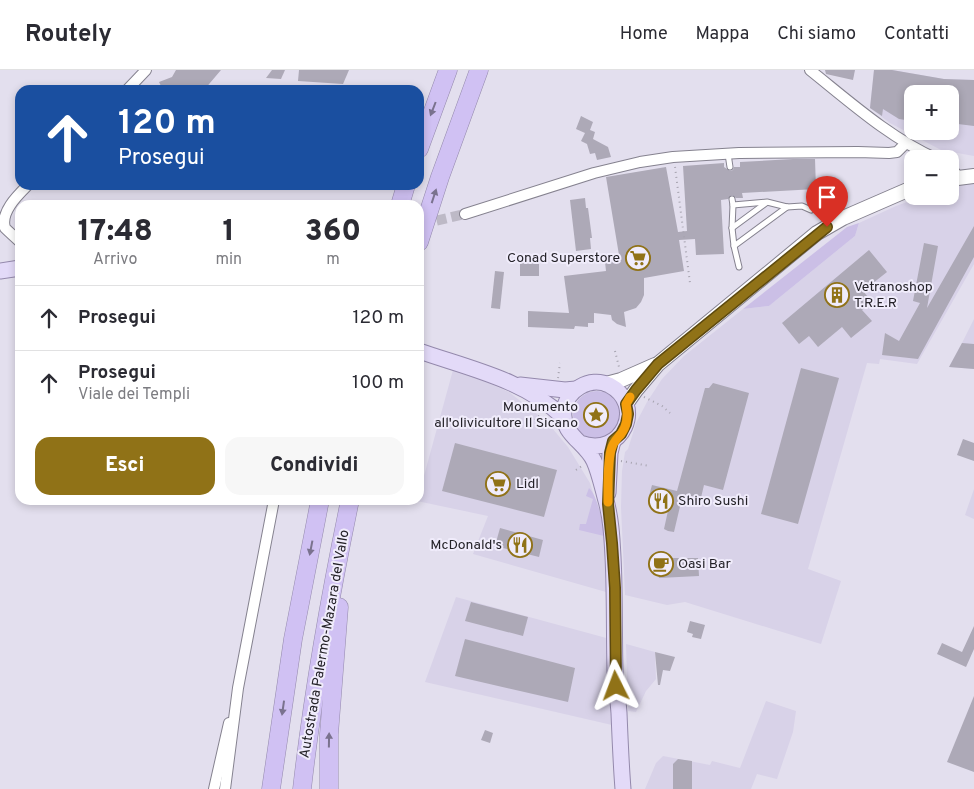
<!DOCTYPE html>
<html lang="it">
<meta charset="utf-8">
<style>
:root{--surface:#fff;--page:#f7f7f7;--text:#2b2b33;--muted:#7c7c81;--line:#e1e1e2;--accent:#907217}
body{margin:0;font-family:Overpass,sans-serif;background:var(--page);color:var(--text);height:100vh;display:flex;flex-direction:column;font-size:19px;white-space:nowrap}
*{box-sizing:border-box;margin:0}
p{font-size:16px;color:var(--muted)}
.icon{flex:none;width:28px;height:28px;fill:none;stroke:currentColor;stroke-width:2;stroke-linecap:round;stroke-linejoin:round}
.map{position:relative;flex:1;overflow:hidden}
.side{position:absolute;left:15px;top:130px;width:409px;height:305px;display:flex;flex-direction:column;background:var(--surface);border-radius:15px;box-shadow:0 2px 8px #0003}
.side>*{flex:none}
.top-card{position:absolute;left:15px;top:15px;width:409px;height:105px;border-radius:15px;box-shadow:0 2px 8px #0003;background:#1a4fa0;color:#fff;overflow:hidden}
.controls{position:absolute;left:904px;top:15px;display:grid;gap:10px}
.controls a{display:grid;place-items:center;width:55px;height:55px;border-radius:10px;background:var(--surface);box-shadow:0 2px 8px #0003;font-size:25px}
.pin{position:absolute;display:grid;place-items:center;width:42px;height:42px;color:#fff;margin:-51px -21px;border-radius:50% 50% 50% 0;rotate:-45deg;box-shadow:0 0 5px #0007}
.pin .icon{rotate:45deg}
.me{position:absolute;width:55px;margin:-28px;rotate:357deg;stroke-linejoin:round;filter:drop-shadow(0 0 4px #0008)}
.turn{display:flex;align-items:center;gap:18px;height:105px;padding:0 20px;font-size:22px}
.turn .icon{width:65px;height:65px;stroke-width:2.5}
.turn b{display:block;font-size:35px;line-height:42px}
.eta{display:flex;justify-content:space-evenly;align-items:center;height:85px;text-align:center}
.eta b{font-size:30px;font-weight:800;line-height:35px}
.primary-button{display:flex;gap:10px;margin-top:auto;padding:10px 20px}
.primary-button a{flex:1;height:58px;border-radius:15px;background:var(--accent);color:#fff;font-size:20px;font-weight:800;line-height:58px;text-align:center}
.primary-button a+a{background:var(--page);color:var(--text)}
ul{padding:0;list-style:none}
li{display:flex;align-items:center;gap:15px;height:65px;padding:0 20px;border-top:1px solid var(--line)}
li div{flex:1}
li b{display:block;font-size:19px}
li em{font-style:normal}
header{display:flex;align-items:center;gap:30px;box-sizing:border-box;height:70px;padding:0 25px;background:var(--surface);border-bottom:1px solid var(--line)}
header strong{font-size:24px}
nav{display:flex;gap:28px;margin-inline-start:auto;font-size:18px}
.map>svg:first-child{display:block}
.built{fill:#d8d2e8;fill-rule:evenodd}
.green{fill:#cbbfe6}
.building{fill:#ada9b7}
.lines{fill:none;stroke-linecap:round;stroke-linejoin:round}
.minor-tunnel{stroke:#bdb9c6;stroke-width:10;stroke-dasharray:10 5;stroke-linecap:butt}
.service-casing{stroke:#85828f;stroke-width:7}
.minor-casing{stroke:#85828f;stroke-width:12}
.secondary-casing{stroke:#85828f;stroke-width:16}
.primary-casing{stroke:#9489ac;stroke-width:17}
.motorway-casing{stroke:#9489ac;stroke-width:19}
.path{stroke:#a6a3af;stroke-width:2;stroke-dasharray:1 4;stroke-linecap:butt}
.service{stroke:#fff;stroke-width:5}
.minor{stroke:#fff;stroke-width:10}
.secondary{stroke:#fff;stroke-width:14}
.primary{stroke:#e3daf8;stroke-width:15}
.motorway{stroke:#d0c1f3;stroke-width:18}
.oneway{fill:#7a728e}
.route-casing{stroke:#5e4a0f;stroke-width:12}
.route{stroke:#907217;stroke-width:9}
.slow{stroke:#f59e0b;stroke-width:9}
.labels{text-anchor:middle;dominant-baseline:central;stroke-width:4;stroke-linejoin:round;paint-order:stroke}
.poi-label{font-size:14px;fill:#242228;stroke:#f0ecfb;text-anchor:start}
.street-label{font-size:14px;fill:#242228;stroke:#f0ecfb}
</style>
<header>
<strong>Routely</strong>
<nav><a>Home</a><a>Mappa</a><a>Chi siamo</a><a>Contatti</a></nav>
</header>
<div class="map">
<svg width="974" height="719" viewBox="0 0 974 719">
<rect width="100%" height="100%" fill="#e3dfee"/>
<!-- built -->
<g class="built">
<path d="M874,0H892L944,9L974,10V86L941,80L890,53L870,38ZM912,24H950V61H912Z"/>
<path d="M974,112V194L917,294L880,289L879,294L867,293L808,499L841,511L821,574L685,532L667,535L625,525L621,437L622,401L625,382L628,379L636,353L647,332L662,309L684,286L743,239L769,236L855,166L859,153L896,136L924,126H950V118Z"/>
<path d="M974,249V299L949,297L962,273Z"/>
<path d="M453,300L484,311L509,322L547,352L568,377L590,413L601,448L604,466L606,522L473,484L488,446L417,431L419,430V424Z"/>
<path d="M974,419V449L965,445Z"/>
<path d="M456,527L610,569L609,595L612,655L425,612Z"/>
<path d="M626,574L655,582L656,609L646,621L636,642L628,641Z"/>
<path d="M766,631L796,641L793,662L777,709L757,704L751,719H645L656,693L663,686L710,695L712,691L740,698Z"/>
</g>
<!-- green -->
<g class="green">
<path d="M859,153L855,166L769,236L743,239L847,157Z"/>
<circle cx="597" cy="345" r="24"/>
<path d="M589,418C598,427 603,453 604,466L579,460L580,454H586L593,429L586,426Z"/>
</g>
<!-- building -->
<g class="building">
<path d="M176,0H221L204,20H163L159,12L172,7Z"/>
<path d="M272,0H285L281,9L266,8Z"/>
<path d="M299,0H349L343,14L298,11Z"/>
<path d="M825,0H855L853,10L826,4Z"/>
<path d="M874,0H892L944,9L974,10V56L950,53V24H912V51L899,49L883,39L882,46L870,38Z"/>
<path d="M581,46L593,52L590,60L595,62L593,69L608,77L611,87L597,90L595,83L590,84L587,74L581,71L585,63L576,59Z"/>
<path d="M793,89H815L816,119L742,123L743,128H736L732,125L728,129L721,130L724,184L696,185L695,169L679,170L684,201L644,208V225L641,232L636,238L624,242L626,257L617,254L612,250L611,245L594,243V253H588V257L575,256L574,259L528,257V241L569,243L564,206L606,201L605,192L620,191L606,107L666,97L678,162L687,161L683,96L724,93V97L730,101L733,100L734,97H740V92Z"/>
<path d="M585,128L586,138H588L592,168H590L591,179L576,181L570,130Z"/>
<path d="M974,156V187L918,289L882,285L885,263L899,271L920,233L913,231L924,173L938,176L927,238Z"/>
<path d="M869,180L887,202L863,221L872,232L862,240L872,251L851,268L842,257L818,277L809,266L799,274L782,253Z"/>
<rect x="520" y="190" width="19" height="16"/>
<path d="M495,201L504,202L500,239L491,238Z"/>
<path d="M962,273L974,274V299L949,297Z"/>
<path d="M801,298L839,308L798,454L761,444Z"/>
<path d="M713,313L749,323L723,420L704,415L700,432L682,428L674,462L668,461L664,459L671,427L655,437L649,426L652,415L677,421L705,318H709Z"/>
<path d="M963,369L974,373V391L957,385Z"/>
<path d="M455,373L557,400L544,447L442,421Z"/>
<path d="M500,458L543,470L539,487L495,476Z"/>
<path d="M669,486V488H698L699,506L659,508L656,492L659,487Z"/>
<path d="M471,532L528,547L523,566L465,551Z"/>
<path d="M690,551L705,555L701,569L692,567L693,564L687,562Z"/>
<path d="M974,556V579L966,597L937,584L942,573L962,582Z"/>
<path d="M465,569L575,598L568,632L455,606Z"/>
<path d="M655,582L675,587L670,601L663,600L660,615H658Z"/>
<path d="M974,626V702L947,692Z"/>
<path d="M485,660L493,663L490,673L481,670Z"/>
<path d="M678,689L692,691V719H673V694Z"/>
</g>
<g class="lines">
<!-- minor-tunnel -->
<path class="minor-tunnel" d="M422,154L465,144"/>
<defs>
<g id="service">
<path d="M728,84L730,97"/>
<path d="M732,129L733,135L767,132L787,137L802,136L811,140"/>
<path d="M733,135L732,158L734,176L787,137"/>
<path d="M732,158L766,133"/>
<path d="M734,176L739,197"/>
</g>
<g id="minor">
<path d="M810,0C850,32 890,68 937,89"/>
<path d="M127,20L146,0"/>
<path d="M950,96L959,108"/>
<path d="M465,144L594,103L640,92L673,87L739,83L858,82L889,83L897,82L906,73"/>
<path d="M20,172C15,167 10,163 5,158C0,142 18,125 28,115"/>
<path d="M214,719L229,653"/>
<path d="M225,719L238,618L274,430"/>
</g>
<g id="secondary">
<path d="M950,109L974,106"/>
<path d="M606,314L621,310L655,295"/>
<path d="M626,334L636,320L658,294L817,163L843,148L912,118"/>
</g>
<g id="primary">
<path d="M0,201L20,198"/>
<path d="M419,281C468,298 525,310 563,347"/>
<path d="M520,315L565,320L576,319"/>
<path d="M580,373C623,389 646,334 609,315C590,306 566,320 564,341C561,364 585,372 594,391C599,402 602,416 605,427C611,447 612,467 613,487C615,525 614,563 615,601C616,615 618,629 619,643C620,668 621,694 623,719"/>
<path d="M608,423L610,383L613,371"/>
</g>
<g id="motorway">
<path d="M419,79L448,0"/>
<path d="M400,135L406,115"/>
<path d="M419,172L440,107L479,0"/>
<path d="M271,719L293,569L320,430"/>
<path d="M302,719C313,622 330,526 350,430"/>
<path d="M329,719V664L339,537"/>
</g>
</defs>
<!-- service casing -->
<use href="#service" class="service-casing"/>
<!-- minor casing -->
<use href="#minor" class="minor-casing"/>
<!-- secondary casing -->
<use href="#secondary" class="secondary-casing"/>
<!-- primary casing -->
<use href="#primary" class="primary-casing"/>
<!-- motorway casing -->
<use href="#motorway" class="motorway-casing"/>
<!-- path -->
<g class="path">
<path d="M675,97L690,213"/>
<path d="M615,281L619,297"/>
<path d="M558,308L560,293"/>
<path d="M644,327L662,336L670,343"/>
<path d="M535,350L540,345"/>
<path d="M621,391L650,396"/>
<path d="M576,400L582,396"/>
</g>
<!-- service -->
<use href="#service" class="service"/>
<!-- minor -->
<use href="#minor" class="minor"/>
<!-- secondary -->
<use href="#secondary" class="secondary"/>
<!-- primary -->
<use href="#primary" class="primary"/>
<!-- motorway -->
<use href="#motorway" class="motorway"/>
</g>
<!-- one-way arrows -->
<defs><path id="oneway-solid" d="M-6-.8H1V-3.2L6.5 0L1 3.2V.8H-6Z" transform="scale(1.25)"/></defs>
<g class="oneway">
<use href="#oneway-solid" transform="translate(433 39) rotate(111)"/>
<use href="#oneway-solid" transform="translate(434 126) rotate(-72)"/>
<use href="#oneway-solid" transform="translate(311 478) rotate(101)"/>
<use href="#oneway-solid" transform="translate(283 638) rotate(98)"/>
<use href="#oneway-solid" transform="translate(329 670) rotate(-89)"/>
</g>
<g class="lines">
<defs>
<path id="route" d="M616,616L615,518L612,473L608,434L610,383L613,371L621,364L626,354L628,344L626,334L636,320L658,294L827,157"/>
</defs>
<!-- route casing -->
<use href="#route" class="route-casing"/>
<!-- route -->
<use href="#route" class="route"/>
<!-- slow -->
<path class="slow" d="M608,432C608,415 607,396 611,380C613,372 616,370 621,364C628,355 628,344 626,334L630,327"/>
</g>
<!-- icons -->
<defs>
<symbol id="supermarket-ring" viewBox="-11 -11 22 22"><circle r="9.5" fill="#f0ecfb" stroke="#907217" stroke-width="1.5"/><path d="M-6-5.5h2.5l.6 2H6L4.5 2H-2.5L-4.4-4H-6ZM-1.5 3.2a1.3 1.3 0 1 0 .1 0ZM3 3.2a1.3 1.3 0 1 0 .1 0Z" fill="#907217"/></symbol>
<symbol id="building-ring" viewBox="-11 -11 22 22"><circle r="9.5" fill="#f0ecfb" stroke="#907217" stroke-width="1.5"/><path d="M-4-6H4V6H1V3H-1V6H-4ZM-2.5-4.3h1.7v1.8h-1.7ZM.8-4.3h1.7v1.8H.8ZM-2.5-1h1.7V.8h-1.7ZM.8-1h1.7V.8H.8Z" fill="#907217"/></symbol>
<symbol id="sight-ring" viewBox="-11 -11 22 22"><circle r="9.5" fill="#f0ecfb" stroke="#907217" stroke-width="1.5"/><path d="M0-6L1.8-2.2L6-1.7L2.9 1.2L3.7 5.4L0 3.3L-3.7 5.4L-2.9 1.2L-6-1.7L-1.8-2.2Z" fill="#907217"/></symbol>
<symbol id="restaurant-ring" viewBox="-11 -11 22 22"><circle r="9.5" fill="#f0ecfb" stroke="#907217" stroke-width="1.5"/><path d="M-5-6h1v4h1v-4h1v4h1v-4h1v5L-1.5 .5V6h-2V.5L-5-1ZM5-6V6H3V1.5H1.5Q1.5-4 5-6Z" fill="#907217"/></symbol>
<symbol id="cafe-ring" viewBox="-11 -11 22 22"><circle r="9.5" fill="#f0ecfb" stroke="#907217" stroke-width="1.5"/><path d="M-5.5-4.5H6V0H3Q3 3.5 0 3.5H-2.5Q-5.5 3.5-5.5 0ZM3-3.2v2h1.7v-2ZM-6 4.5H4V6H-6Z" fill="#907217"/></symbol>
</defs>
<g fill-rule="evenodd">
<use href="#supermarket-ring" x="624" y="174" width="28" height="28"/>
<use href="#building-ring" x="823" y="211" width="28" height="28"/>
<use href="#sight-ring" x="582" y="331" width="28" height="28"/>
<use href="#supermarket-ring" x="484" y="400" width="28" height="28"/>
<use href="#restaurant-ring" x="647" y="417" width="28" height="28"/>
<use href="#restaurant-ring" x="506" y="461" width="28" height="28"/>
<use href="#cafe-ring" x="647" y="480" width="28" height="28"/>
</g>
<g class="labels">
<!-- poi labels -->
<g class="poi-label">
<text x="620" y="188" text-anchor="end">Conad Superstore</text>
<text x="854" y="217">Vetranoshop<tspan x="854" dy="16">T.R.E.R</tspan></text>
<text x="578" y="337" text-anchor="end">Monumento<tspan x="578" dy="16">all'olivicultore Il Sicano</tspan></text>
<text x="516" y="414">Lidl</text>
<text x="678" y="431">Shiro Sushi</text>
<text x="502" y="475" text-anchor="end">McDonald's</text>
<text x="678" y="494">Oasi Bar</text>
</g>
<!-- street labels -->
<g class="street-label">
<text transform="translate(325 574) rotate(-80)">Autostrada Palermo-Mazara del Vallo</text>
</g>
</g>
</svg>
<div class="controls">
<a>+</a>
<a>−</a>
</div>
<div class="pin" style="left:827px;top:157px;background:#d93025"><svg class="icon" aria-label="arrive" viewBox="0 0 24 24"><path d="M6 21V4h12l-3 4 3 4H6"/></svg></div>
<svg class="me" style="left:616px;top:616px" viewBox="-20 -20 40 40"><path d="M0-17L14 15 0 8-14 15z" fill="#907217" stroke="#fff" stroke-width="4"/></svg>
<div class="top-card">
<div class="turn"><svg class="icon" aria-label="ahead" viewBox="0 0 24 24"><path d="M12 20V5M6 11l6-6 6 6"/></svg><div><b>120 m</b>Prosegui</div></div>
</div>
<section class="side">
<div class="eta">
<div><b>17:48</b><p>Arrivo</p></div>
<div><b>1</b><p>min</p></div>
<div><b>360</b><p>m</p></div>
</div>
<ul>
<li><svg class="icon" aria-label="ahead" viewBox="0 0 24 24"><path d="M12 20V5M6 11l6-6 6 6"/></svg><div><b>Prosegui</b></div><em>120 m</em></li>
<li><svg class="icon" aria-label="ahead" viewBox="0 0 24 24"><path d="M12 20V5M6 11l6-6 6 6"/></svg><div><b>Prosegui</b><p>Viale dei Templi</p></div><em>100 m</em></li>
</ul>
<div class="primary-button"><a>Esci</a><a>Condividi</a></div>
</section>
</div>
